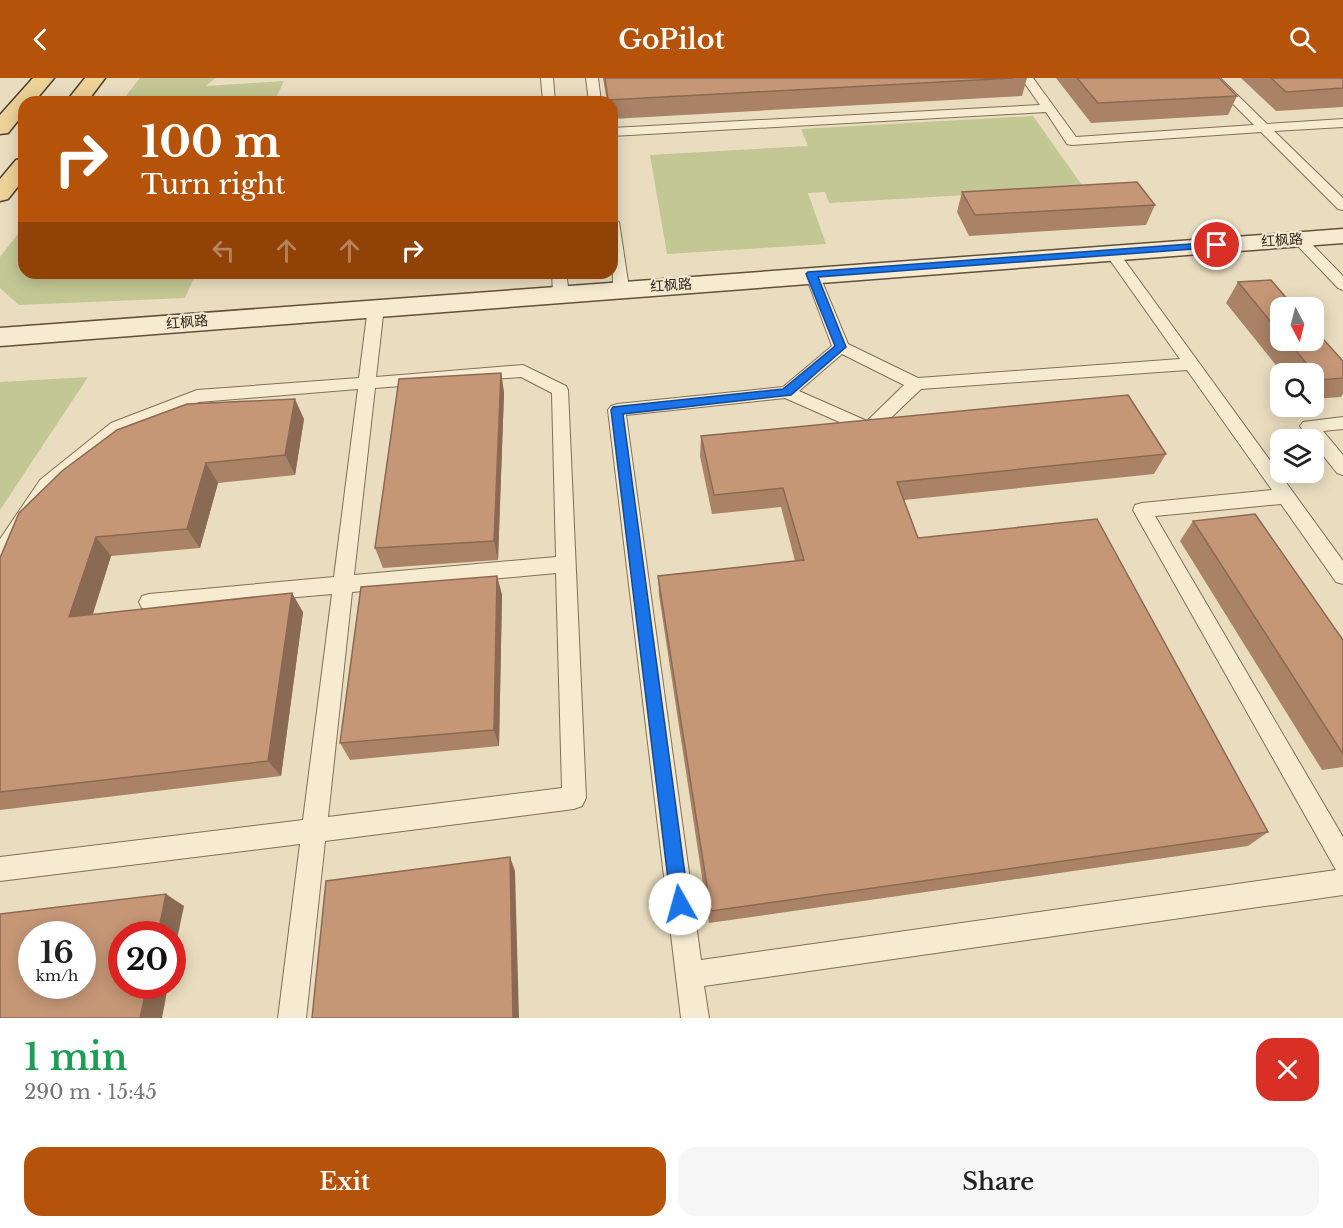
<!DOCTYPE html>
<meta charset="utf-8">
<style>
:root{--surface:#fff;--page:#f6f6f6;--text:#222;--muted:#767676;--accent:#b45309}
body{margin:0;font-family:"Libre Baskerville","Noto Sans SC",serif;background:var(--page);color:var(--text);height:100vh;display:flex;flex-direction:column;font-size:22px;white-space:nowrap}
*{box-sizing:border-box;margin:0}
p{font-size:20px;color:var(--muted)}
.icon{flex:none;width:33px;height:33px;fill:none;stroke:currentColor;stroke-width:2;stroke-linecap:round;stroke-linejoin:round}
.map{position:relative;height:940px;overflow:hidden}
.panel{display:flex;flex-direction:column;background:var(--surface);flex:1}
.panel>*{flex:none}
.top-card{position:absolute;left:18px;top:18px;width:600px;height:183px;border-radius:18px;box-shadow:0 3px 15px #0003;background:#b45309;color:#fff;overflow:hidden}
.needle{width:39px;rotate:173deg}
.buttons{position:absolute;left:1270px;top:219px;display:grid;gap:12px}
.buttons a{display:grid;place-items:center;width:54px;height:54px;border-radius:12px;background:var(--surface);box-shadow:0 3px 15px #0003;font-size:30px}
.speed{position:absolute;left:18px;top:843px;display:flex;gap:12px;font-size:30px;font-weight:700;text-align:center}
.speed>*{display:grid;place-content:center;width:78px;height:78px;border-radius:50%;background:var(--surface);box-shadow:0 3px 15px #0003;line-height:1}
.speed small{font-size:15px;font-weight:400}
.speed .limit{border:9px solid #d22;background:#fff;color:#111}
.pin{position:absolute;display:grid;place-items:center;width:51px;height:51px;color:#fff;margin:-26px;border:3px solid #fff;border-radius:50%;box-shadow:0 2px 6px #0007}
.me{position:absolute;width:66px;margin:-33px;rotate:353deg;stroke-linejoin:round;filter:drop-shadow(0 0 4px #0008)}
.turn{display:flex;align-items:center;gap:21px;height:126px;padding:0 24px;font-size:27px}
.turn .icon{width:78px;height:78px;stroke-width:2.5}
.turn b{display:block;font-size:42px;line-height:51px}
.lanes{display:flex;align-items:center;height:57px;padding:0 24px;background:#0003;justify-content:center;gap:30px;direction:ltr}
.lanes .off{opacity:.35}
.round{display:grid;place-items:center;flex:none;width:63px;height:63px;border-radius:18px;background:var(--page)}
.overview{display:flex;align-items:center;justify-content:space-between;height:102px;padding:0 24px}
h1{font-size:36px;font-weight:600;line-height:45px;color:#1e9e55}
.cta{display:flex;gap:12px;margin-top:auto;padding:12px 24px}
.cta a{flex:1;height:69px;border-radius:18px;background:var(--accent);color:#fff;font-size:24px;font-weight:600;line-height:69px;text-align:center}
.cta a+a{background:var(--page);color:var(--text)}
header{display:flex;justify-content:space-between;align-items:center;height:78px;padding:0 24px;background:var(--accent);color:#fff;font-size:27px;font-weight:600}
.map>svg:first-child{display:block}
.green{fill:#c2c794}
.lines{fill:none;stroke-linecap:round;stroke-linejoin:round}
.lane-casing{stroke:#826e59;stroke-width:2}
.secondary-casing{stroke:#634f3c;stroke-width:3}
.primary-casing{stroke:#4f3d2d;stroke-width:3}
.lane{fill:#f6ebd1;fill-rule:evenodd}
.secondary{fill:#f6ebd1;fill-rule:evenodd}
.primary{fill:#ecd298;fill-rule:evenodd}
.wall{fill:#aa8266}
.shaded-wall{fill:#8b6a53}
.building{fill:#c69777;stroke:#8b6a53;stroke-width:1.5;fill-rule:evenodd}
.route{fill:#1a73e8;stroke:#114b97;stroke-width:1.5}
.labels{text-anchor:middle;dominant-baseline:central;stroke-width:4.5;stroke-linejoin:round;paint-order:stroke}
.far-street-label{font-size:14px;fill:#32271c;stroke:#f2e8ce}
</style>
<header><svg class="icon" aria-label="back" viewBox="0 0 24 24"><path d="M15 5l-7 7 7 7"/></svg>GoPilot<svg class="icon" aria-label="search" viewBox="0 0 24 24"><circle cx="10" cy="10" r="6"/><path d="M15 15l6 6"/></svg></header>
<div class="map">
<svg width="1343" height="940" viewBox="0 0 1343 940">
<rect width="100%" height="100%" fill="#eaddbf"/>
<!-- green -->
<g class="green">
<path d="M140,0H215L206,8L284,3L274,24H121Z"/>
<path d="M1033,38L1084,110L829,125L825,114L808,115L826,166L667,176L650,77L808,68L801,51Z"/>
<path d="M24,148V195H196L185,220L19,227L0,210V179Z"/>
<path d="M88,299L0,432V304Z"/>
</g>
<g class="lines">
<defs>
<g id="lane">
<path d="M541,0H553L555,24H543Z"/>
<path d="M586,0H598L601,24H589Z"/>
<path d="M1021,0H1033L1076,59L1254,47L1207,0H1220L1267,46L1343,41V49L1274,53L1343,120V132L1338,131L1261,54L1072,67L1067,66L1046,34L612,58V50L1040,27Z"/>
<path d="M612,140L619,144L629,210L621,215L613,210Z"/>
<path d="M1299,157L1304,158L1343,198V212L1338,210L1294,164L1292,161L1294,158Z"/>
<path d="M1112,171L1117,172L1343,483V506L1336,504L1281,426L1155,438L1343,759V817L704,908L709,940H681L608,332L611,328L617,326L783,309L832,268L805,196L812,191L819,196L848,266L918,300L1180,281L1105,175ZM842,276L904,307L867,343L799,313ZM1187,292L1272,412L1142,425L1135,427L1133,432L1336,792L701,882L626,337L785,320L869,357L875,355L921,311Z"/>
<path d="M552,195H566L569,215L566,218L561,220L553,215Z"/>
<path d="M376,224L384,229L376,299L523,287L566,308L568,312L586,720L582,728L574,731L325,763L306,940H278L300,766L0,803V779L303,742L332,516L149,532L142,530L139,524L142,518L149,516L334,499L358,311L199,324L123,353L54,412L7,482L0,485V461L40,402L111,345L197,312L359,300L368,229ZM521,299L552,315L556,479L354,497L375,310ZM556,495L562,710L328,739L352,514Z"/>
<path d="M1343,339V351L1323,353L1343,377V397L1337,395L1314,366V362H1310L1300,348L1303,344Z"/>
</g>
<path id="secondary" d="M1343,151V165L0,268V250Z"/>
<g id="primary">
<path d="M33,0H54L34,24H24V35L8,55L0,56V37Z"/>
<path d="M85,0H105L87,24H66Z"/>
<path d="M24,80V101L8,121L0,123V101L16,82Z"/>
</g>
</defs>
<!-- lane casing -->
<use href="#lane" class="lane-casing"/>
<!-- secondary casing -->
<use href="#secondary" class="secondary-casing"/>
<!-- primary casing -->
<use href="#primary" class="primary-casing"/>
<!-- lane -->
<use href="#lane" class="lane"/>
<!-- secondary -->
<use href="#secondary" class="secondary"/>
<!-- primary -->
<use href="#primary" class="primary"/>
</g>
<!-- wall -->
<g class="wall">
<path d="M603,0H1027L1022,18L612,41V24H607Z"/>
<path d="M1056,0H1219L1237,18L1228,37L1091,45Z"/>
<path d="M1241,0H1343V29L1276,33Z"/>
<path d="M962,114L1155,127L1146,147L969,158L957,134Z"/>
<path d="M1238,204L1281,230V262H1314L1343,283V316L1341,319L1314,321V296H1283L1226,225Z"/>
<path d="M501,295L504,315L498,482L383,490L375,470Z"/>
<path d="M304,341L295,397L218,405L200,470L111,478L93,536L303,534L281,698L0,732V480Z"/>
<path d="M701,358L1166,376L1154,396L904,422L918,460L1268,754L1248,768L709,845L659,517L658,498L795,483L781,429L712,436L700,378Z"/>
<path d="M1193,443L1343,562V689L1322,692L1180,463Z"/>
<path d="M497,498L502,517L499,668L350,682L340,665Z"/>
</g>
<!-- shaded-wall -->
<g class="shaded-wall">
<path d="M501,295L504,315L498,482L494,463Z"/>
<path d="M295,321L304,341L295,397L285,377Z"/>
<path d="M206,385L218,405L200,470L187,451Z"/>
<path d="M96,459L111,478L86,557L69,539Z"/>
<path d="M497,498L502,517L499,668L494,652Z"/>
<path d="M292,515L303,534L281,698L268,683Z"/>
<path d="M510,779L515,793L519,940H513Z"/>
<path d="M166,816L184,828L172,885V856H158Z"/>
<path d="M147,908H168L162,940H140Z"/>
</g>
<!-- building -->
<g class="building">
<path d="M605,0H1013L608,22Z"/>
<path d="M1077,0H1219L1237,18L1098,25Z"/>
<path d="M1271,0H1343V10L1286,14Z"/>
<path d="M1137,104L1155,127L975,137L962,114Z"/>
<path d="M1271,202L1295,230H1281V256L1238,204Z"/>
<path d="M1314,251L1343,283V300L1320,302L1287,262H1314Z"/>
<path d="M501,295L494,463L375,470L399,301Z"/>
<path d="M1128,317L1166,376L897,404L918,460L1097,441L1268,754L711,833L658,498L804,482L783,410L714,417L701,358Z"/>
<path d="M295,321L285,377L206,385L187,451L96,459L69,539L292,515L268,683L0,714V480L19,435L62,393L117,352L187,326Z"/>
<path d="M1255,436L1343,562V676L1193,443Z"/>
<path d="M497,498L494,652L340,665L361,509Z"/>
<path d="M510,779L513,940H312L326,803Z"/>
<path d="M166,816L158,856H122V908H147L140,940H0V836ZM32,856H82V908H32Z"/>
</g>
<!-- route -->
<path class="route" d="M1217,164L1222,167L1220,169L818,199L846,269L791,317L623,336L689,826L686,832L680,835L674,832L671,826L611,332L613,329L783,311L835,268L806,196L808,194Z"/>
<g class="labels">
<!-- far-street labels -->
<g class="far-street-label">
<text transform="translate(1282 162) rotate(-4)">红枫路</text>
<text transform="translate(671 207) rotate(-4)">红枫路</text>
<text transform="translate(187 244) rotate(-5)">红枫路</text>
</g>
</g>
</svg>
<div class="buttons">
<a><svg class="needle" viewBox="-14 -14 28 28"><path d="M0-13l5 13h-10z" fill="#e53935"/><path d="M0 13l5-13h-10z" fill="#767676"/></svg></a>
<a><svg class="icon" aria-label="search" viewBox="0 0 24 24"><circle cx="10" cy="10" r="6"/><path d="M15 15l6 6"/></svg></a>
<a><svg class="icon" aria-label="layers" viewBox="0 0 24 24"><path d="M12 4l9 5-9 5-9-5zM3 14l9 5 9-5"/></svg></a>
</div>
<div class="speed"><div>16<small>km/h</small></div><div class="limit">20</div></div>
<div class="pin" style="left:1217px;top:167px;background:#d93025"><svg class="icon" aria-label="arrive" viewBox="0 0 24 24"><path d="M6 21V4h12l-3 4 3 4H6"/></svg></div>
<svg class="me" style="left:680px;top:826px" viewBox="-20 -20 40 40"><circle r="19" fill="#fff"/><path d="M0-13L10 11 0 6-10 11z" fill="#1a73e8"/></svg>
<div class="top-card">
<div class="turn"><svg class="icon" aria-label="right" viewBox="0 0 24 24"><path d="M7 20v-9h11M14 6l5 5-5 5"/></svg><div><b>100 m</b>Turn right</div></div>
<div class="lanes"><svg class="icon off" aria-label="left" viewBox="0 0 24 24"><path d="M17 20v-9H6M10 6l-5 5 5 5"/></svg><svg class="icon off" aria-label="ahead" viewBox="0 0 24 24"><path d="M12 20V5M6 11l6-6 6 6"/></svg><svg class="icon off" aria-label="ahead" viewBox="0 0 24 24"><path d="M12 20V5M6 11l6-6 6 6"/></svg><svg class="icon" aria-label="right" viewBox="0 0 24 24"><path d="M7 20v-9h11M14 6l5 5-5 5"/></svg></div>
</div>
</div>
<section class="panel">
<div class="overview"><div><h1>1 min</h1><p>290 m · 15:45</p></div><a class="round" style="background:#d93025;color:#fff"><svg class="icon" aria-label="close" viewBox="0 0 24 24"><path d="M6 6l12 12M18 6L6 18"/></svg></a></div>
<div class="cta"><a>Exit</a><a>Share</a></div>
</section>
